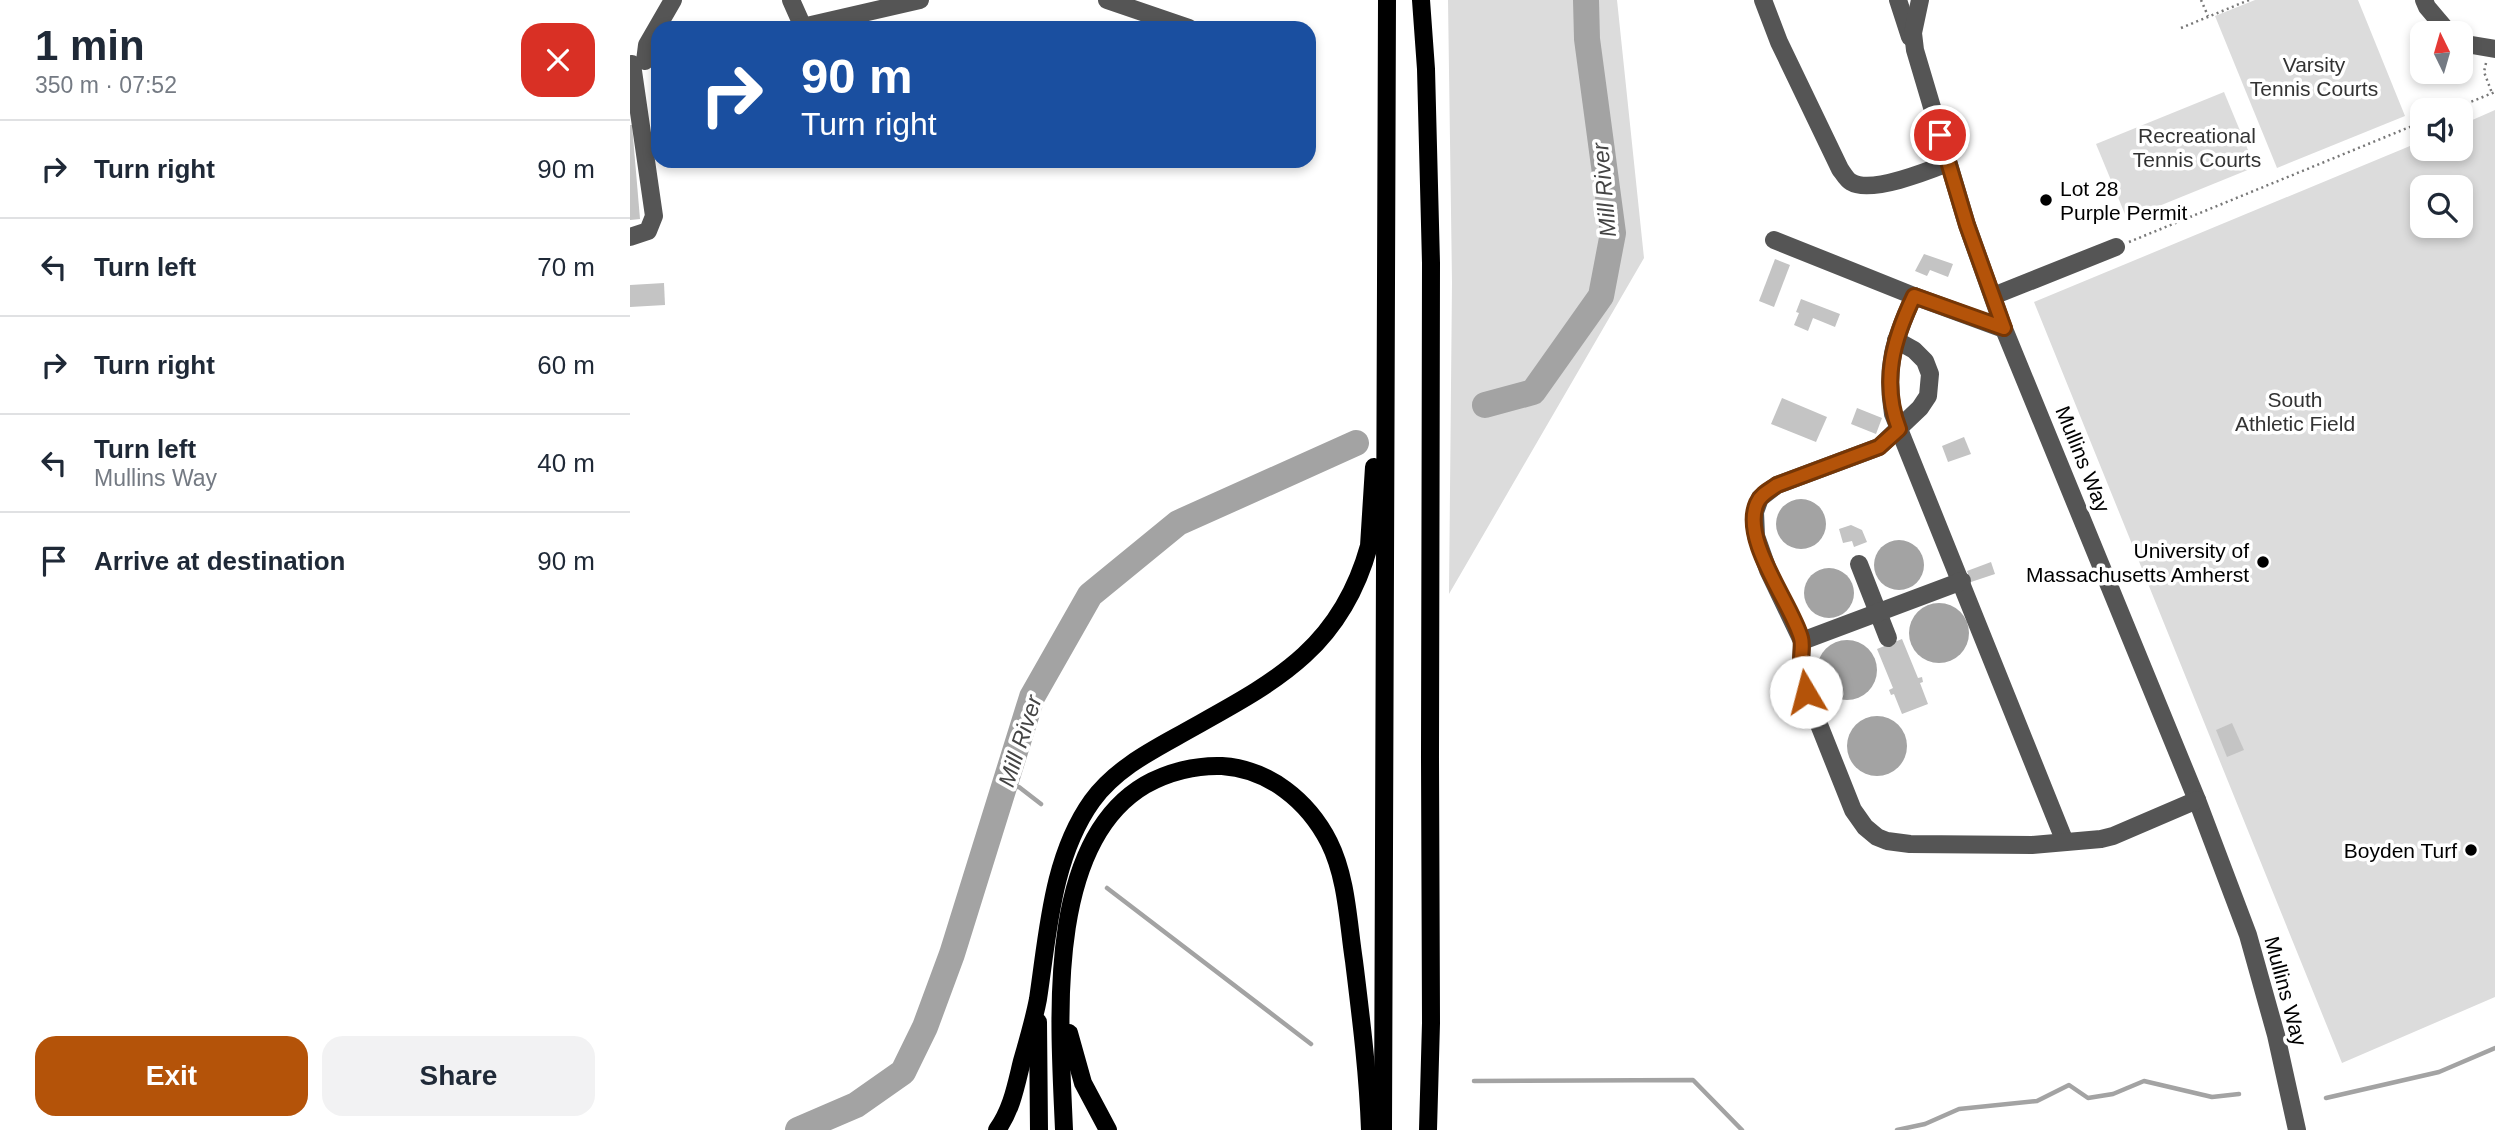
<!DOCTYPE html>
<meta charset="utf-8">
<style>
:root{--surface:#fff;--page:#f2f2f3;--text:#1f2937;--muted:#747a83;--line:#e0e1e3;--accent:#b45309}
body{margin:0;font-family:Arial,sans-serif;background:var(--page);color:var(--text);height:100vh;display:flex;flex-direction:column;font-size:26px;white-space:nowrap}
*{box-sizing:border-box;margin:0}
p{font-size:23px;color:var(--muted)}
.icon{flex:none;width:38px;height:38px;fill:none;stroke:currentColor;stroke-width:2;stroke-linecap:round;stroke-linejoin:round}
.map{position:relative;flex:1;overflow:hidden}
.panel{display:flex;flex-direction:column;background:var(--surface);width:630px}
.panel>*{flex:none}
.banner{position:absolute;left:21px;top:21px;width:665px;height:147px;border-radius:21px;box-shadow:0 4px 10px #0003;background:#1a4fa0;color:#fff;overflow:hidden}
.needle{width:46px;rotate:355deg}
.controls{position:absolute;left:1780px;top:21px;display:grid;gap:14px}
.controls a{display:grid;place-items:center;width:63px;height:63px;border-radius:14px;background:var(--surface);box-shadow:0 4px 10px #0003;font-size:35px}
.pin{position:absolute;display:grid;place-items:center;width:60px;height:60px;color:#fff;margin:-30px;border:4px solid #fff;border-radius:50%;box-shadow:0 2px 7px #0007}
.me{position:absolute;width:77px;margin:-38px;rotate:352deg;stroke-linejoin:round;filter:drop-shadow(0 0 5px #0008)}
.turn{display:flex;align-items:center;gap:24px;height:147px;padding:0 35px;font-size:32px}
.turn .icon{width:91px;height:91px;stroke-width:2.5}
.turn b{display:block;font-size:49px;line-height:60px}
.round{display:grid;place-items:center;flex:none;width:74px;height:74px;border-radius:21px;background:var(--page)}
.head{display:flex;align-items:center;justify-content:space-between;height:119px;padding:0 35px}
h1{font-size:42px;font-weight:700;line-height:52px}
.button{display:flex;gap:14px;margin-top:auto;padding:14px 35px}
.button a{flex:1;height:80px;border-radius:21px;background:var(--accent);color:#fff;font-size:28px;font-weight:700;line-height:80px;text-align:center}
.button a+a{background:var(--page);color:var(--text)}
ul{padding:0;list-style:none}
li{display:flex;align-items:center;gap:21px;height:98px;padding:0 35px;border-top:2px solid var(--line)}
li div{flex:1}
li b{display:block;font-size:26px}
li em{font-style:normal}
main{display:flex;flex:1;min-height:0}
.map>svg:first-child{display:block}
.green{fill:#dcdcdc;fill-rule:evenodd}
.water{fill:#a3a3a3}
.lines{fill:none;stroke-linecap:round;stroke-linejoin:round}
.stream{stroke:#a3a3a3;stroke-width:4.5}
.river{stroke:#a3a3a3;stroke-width:26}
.building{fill:#c4c4c4}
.path{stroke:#777;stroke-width:2.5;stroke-dasharray:2 3.5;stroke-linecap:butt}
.minor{stroke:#555;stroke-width:18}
.major{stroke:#000;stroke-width:18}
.route-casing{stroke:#753606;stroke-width:18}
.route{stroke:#b45309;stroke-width:12}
.poi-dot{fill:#000;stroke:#fff;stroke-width:2.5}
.labels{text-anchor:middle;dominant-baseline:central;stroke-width:7;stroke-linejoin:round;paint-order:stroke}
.park-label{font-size:21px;fill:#333;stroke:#fff}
.poi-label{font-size:21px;fill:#000;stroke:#fff;text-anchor:end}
.street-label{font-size:21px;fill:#000;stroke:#fff}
.water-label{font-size:23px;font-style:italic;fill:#444;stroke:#fff}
</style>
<main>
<section class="panel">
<div class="head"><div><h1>1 min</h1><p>350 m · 07:52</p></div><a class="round" style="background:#d93025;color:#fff"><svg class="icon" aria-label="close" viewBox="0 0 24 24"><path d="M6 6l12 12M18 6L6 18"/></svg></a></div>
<ul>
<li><svg class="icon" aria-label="right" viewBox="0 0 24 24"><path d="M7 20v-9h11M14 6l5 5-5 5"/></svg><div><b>Turn right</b></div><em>90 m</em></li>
<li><svg class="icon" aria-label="left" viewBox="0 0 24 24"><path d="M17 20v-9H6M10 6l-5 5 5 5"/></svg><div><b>Turn left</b></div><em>70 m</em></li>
<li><svg class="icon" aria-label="right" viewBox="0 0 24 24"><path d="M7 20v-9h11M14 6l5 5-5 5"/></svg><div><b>Turn right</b></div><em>60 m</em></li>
<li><svg class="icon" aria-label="left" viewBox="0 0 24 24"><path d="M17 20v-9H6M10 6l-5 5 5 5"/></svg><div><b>Turn left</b><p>Mullins Way</p></div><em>40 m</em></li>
<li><svg class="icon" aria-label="arrive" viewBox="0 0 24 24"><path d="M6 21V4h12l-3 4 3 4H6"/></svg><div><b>Arrive at destination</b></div><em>90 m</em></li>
</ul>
<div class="button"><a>Exit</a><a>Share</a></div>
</section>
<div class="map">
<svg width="1865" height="1130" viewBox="0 0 1865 1130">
<rect width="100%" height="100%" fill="#fff"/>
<!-- green -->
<g class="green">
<path d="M818,0H987L1014,258L819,594L822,282Z"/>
<path d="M1625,0H1728L1775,116L1647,168L1585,16Z"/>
<path d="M1594,92L1625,167L1497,219L1466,144Z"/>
<path d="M1865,110V997L1712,1063L1404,302L1792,141V149H1830L1831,125ZM1792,187H1830V226H1792Z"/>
</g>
<!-- water -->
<g class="water">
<circle cx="1171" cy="524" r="25"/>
<circle cx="1269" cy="565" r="25"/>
<circle cx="1199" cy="593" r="25"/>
<circle cx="1309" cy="633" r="30"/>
<circle cx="1217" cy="670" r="30"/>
<circle cx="1247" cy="746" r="30"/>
</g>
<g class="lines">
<!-- stream -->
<g class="stream">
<path d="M374,787H389L411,804"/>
<path d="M477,888L681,1044"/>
<path d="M844,1081L1063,1080L1112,1130"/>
<path d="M1696,1098L1809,1072L1865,1048"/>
<path d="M1267,1130L1295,1124L1329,1109L1407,1101L1439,1085L1458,1098L1483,1094L1514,1081L1582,1097L1609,1094"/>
</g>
<!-- river -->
<g class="river">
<path d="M855,405L903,392L971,296L983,233L957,39L956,0"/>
<path d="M168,1130L226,1105L273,1072L295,1027L322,954L402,697L460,595L548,523L726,443"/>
</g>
</g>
<!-- building -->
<g class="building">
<path d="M0,125H2L10,219L0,220Z"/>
<path d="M1294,254L1323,264L1318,277L1300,270L1297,276L1285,271Z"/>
<path d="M1145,259L1160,265L1144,307L1129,301Z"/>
<path d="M34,283L35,305L0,307V285Z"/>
<path d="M1171,299L1210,314L1205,327L1183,318L1178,331L1164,325L1169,313L1166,312Z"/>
<path d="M1152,398L1197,417L1186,442L1141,424Z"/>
<path d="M1227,408L1252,418L1246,434L1221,424Z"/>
<path d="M1334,437L1341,454L1318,462L1312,446Z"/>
<path d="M1221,525L1232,530L1237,542L1224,547L1222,541L1213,543L1209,529Z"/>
<path d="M1361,562L1365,574L1341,582L1337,571Z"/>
<path d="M1272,639L1288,678L1292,677L1293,682L1290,683L1298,704L1272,714L1264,694L1261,695L1259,690L1263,688L1247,649Z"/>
<path d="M1602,723L1614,750L1597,757L1586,730Z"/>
</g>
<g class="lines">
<!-- path -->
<g class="path">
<path d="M1571,0L1578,16"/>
<path d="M1551,28L1619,0"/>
<path d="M1856,63L1854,72L1862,93"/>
<path d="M1821,110L1865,92"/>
<path d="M1499,242L1792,122"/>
</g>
<!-- minor -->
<g class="minor">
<path d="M161,0L173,27"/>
<path d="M477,0L559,28"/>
<path d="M1133,0L1149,42L1210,169C1213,173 1217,180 1221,182C1240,194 1298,171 1318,163"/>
<path d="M1268,0L1280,37"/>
<path d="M1290,0L1283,33L1285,50L1337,225L1374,329L1567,800L1618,935L1646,1035L1667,1130"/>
<path d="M1794,0L1797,7L1819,33"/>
<path d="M168,28L290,0"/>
<path d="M1830,43L1865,49"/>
<path d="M15,61L17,45L43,0"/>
<path d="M0,237L18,231L24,216L2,64"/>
<path d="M1144,240L1284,296L1374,329"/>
<path d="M1284,296C1264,339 1255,367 1263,414L1435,842"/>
<path d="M1363,296L1486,247"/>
<path d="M1266,340L1284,350L1295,361L1300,374L1298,396L1290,408L1249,447L1147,485L1130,498L1125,512L1126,536L1138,570L1172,641L1171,667L1176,692L1223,810L1235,827L1247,837L1257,841L1280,844L1402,845L1471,839L1483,836L1567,800"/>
<path d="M1229,564L1258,638"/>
<path d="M1172,641L1332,581"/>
</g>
<!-- major -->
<g class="major">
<path d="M791,0L796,69L801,263L800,758L801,1023L798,1130"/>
<path d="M408,1022L409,1130"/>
<path d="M439,1033L453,1083L478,1130"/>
<path d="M367,1130C382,1109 386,1085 392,1061C398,1040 404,1020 408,999C418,933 422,857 462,801C483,772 515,754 546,737C636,686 709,655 739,546L744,467"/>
<path d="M434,1130C430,1029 413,845 515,785C538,772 566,765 592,766C639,769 678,801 699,842C717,878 718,922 724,961C731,1018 738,1073 740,1130"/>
<path d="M753,1130L757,0"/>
</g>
</g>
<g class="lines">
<defs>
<path id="route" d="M1176,692C1173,681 1171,671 1171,660C1171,653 1173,645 1171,638C1162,604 1110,540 1127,503C1131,494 1140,490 1147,485L1249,447L1269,429C1251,382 1263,340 1284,296L1374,328L1337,225L1310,135"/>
</defs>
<!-- route casing -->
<use href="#route" class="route-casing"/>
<!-- route -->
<use href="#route" class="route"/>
</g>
<!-- markers -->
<g class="poi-dot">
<circle cx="1416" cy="200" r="7"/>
<circle cx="1633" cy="562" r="7"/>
<circle cx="1841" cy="850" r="7"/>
</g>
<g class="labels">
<!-- park labels -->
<g class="park-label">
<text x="1684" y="64">Varsity<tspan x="1684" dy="24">Tennis Courts</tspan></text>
<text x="1567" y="135">Recreational<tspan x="1567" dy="24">Tennis Courts</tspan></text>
<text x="1665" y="399">South<tspan x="1665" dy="24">Athletic Field</tspan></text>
</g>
<!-- poi labels -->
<g class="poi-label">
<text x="1430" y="188" text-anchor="start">Lot 28<tspan x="1430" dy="24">Purple Permit</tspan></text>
<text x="1619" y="550">University of<tspan x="1619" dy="24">Massachusetts Amherst</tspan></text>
<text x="1827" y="850">Boyden Turf</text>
</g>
<!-- street labels -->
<g class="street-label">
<text transform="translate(1453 459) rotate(68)">Mullins Way</text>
<text transform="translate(1656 991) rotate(75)">Mullins Way</text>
</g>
<!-- water labels -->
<g class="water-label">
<text transform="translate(974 190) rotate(-95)">Mill River</text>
<text transform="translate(390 741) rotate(-72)">Mill River</text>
</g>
</g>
</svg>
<div class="controls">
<a><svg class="needle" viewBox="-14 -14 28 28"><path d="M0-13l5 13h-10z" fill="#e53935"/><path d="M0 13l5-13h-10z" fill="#747a83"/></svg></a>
<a><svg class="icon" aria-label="sound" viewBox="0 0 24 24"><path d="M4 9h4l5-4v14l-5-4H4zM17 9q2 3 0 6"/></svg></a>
<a><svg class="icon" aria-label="search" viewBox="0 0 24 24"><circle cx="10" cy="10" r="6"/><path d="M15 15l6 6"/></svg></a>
</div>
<div class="pin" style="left:1310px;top:135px;background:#d93025"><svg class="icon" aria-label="arrive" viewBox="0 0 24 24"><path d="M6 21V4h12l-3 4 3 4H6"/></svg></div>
<svg class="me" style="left:1176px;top:692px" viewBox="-20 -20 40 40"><circle r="19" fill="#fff"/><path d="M0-13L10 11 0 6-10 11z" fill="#b45309"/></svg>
<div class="banner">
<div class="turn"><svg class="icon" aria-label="right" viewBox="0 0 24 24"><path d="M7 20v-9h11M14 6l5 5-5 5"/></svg><div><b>90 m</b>Turn right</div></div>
</div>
</div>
</main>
